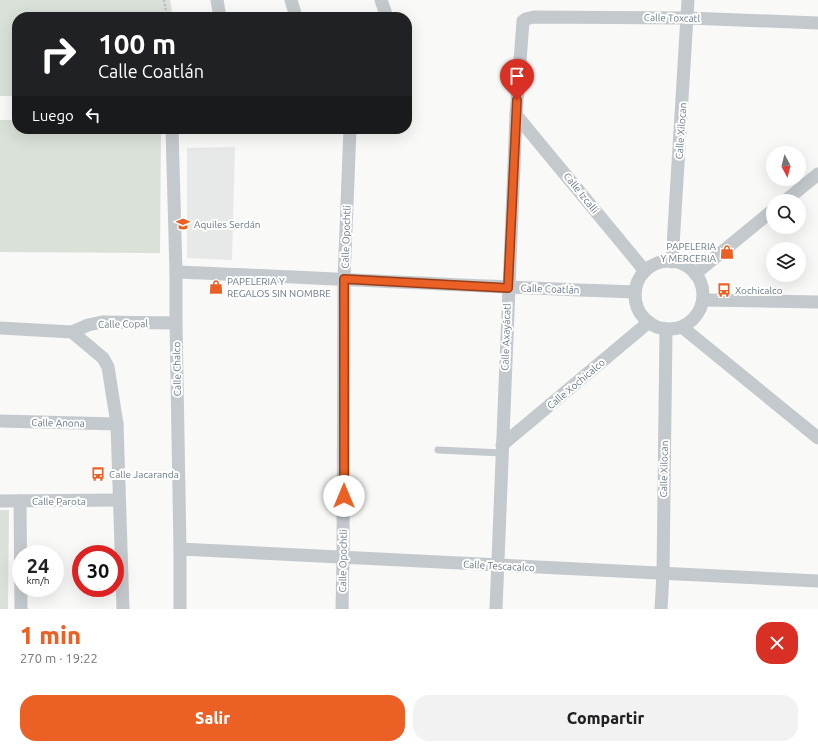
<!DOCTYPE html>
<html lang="es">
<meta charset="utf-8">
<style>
:root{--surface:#fff;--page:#f2f2f2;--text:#202124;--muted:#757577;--accent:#eb6025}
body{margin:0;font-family:Ubuntu,sans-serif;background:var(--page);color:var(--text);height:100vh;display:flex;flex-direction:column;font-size:15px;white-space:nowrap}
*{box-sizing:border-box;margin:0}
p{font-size:13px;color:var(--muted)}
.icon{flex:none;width:22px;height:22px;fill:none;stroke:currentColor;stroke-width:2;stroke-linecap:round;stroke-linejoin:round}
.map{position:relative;height:609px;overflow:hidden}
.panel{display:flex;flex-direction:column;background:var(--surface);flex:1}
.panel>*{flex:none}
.banner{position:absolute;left:12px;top:12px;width:400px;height:122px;border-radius:16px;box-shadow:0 4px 16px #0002;background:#202124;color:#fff;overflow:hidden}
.needle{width:26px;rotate:173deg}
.fabs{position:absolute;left:766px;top:146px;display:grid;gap:8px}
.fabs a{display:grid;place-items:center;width:40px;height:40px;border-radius:50%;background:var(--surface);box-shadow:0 4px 16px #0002;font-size:20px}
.speed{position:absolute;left:12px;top:545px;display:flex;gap:8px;font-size:20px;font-weight:700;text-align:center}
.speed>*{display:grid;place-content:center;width:52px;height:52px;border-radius:50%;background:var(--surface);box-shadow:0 4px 16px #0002;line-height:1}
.speed small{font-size:10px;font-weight:400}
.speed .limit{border:6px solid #d22;background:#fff;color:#111}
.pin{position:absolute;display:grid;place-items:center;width:34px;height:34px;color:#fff;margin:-41px -17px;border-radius:50% 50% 50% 0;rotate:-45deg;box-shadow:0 0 4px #0007}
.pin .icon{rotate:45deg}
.me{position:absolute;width:44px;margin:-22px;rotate:0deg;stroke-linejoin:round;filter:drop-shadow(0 0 3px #0008)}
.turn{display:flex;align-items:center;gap:14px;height:84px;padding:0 20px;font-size:18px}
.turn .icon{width:52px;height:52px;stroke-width:2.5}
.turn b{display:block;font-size:28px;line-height:34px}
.then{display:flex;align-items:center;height:38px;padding:0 20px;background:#0003;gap:8px;font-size:15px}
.round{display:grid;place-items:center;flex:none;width:42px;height:42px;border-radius:16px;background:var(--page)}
.summary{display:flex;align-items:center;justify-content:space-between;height:68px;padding:0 20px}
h1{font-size:24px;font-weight:800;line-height:30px;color:var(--accent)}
.action{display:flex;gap:8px;margin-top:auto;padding:8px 20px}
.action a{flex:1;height:46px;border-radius:16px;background:var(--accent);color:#fff;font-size:16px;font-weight:800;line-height:46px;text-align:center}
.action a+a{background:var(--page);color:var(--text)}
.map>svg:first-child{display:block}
.built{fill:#e7e8e8}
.green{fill:#dae1d8}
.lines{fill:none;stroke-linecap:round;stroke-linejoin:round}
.path{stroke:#bec1c4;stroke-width:2.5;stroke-dasharray:2 2;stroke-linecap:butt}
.service{stroke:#c4c9cd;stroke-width:7}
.minor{stroke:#c4c9cd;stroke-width:13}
.route-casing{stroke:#993e18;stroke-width:10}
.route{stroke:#eb6025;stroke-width:7}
.labels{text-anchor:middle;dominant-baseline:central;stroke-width:4;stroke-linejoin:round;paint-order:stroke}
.street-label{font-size:10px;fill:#677889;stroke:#fff}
.poi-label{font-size:10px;fill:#677889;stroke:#fff;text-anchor:start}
</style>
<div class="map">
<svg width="818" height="609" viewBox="0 0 818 609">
<rect width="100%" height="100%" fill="#f9f9f7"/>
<!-- built -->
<path class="built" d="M235,147L232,260L187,258V148Z"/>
<!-- green -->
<g class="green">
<path d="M0,0H170L173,17H17V96H0Z"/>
<path d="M0,120H17V129H161L160,253L0,252Z"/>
<path d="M0,510H9L8,609H0Z"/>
</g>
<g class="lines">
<!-- path -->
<path class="path" d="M164,0L167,17"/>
<!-- service -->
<path class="service" d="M438,450L502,453"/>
<!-- minor -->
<g class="minor">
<path d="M217,0L220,17"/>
<path d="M291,0L296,17"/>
<path d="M381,0L387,17"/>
<path d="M516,115L645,271"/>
<path d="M172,129L176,272V323L180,549V609"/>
<path d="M785,201L818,174"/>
<circle cx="669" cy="295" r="34"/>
<path d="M672,262L688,0"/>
<path d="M176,272C329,278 482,287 635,292"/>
<path d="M695,274L773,210"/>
<path d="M703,300L818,302"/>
<path d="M682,327L818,438"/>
<path d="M0,328L72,332L88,325L102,322L176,323"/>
<path d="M72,332L103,358L108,367L117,424L123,609"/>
<path d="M0,421L117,424"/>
<path d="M502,445L649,322"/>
<path d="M0,501L119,500"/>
<path d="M20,501L21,609"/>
<path d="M180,549L818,581"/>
<path d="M342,609L343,558L344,279L350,129"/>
<path d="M496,609L516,115L523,21L526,19L534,17L688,18L818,23"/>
<path d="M661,609L663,574L666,329"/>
</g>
</g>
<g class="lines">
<defs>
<path id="route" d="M344,496V279L508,288L517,100"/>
</defs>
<!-- route casing -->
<use href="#route" class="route-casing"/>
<!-- route -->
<use href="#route" class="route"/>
</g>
<!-- icons -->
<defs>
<symbol id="school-bare" viewBox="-9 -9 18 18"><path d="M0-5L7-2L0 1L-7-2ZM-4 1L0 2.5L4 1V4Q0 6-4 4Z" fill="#eb6025" stroke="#fff" stroke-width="2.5" paint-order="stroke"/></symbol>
<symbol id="shop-bare" viewBox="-9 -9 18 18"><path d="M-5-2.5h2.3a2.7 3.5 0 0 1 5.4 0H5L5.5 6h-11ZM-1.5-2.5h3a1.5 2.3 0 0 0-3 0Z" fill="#eb6025" stroke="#fff" stroke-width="2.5" paint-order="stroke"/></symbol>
<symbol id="bus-bare" viewBox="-9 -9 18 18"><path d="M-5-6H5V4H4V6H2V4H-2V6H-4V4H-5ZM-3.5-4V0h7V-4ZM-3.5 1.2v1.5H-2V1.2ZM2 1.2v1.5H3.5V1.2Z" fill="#eb6025" stroke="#fff" stroke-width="2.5" paint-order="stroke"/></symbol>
</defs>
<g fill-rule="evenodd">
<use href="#school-bare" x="173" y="214" width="20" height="20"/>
<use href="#shop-bare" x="717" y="242" width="20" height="20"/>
<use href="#shop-bare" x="206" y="277" width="20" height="20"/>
<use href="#bus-bare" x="714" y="280" width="20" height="20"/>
<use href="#bus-bare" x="88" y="464" width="20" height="20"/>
</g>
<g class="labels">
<!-- street labels -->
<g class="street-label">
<text transform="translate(672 18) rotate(1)">Calle Toxcatl</text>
<text transform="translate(681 131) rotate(-86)">Calle Xilocan</text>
<text transform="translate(581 193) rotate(51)">Calle Izcalli</text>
<text transform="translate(346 237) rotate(-88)">Calle Opochtli</text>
<text transform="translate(550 289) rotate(2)">Calle Coatlán</text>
<text transform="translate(123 324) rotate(-1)">Calle Copal</text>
<text transform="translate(506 337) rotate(-88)">Calle Axayácatl</text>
<text transform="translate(177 369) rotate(-91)">Calle Chalco</text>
<text transform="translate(576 384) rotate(-40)">Calle Xochicalco</text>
<text transform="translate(58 423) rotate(1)">Calle Anona</text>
<text transform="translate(664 469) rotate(-89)">Calle Xilocan</text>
<text x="59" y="501">Calle Parota</text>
<text transform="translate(343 561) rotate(-89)">Calle Opochtli</text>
<text transform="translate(499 566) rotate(3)">Calle Tescacalco</text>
</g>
<!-- poi labels -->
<g class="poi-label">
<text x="194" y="224">Aquiles Serdán</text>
<text x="716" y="246" text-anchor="end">PAPELERIA<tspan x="716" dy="12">Y MERCERIA</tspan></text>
<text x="227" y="281">PAPELERIA Y<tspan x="227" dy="12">REGALOS SIN NOMBRE</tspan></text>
<text x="735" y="290">Xochicalco</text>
<text x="109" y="474">Calle Jacaranda</text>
</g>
</g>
</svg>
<div class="fabs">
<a><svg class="needle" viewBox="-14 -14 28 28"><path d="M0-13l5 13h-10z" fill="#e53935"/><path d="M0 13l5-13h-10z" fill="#757577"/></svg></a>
<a><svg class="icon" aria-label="search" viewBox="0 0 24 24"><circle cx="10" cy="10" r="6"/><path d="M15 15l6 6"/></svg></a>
<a><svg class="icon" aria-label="layers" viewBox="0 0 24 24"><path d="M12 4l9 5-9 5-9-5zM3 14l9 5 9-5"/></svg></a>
</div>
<div class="speed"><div>24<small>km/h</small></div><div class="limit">30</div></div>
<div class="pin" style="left:517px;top:100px;background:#d93025"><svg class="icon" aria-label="arrive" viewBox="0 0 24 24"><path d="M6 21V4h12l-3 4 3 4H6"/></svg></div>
<svg class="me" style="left:344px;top:496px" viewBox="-20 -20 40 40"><circle r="19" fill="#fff"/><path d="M0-13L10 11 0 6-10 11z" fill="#eb6025"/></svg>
<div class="banner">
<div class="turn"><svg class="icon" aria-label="right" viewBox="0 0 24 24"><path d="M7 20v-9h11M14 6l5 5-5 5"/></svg><div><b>100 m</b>Calle Coatlán</div></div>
<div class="then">Luego<svg class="icon" aria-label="left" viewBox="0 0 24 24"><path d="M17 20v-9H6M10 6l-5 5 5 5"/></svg></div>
</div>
</div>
<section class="panel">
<div class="summary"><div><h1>1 min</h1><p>270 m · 19:22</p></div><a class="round" style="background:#d93025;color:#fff"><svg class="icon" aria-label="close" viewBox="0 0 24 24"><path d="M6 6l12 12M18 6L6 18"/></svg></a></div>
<div class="action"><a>Salir</a><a>Compartir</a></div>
</section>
